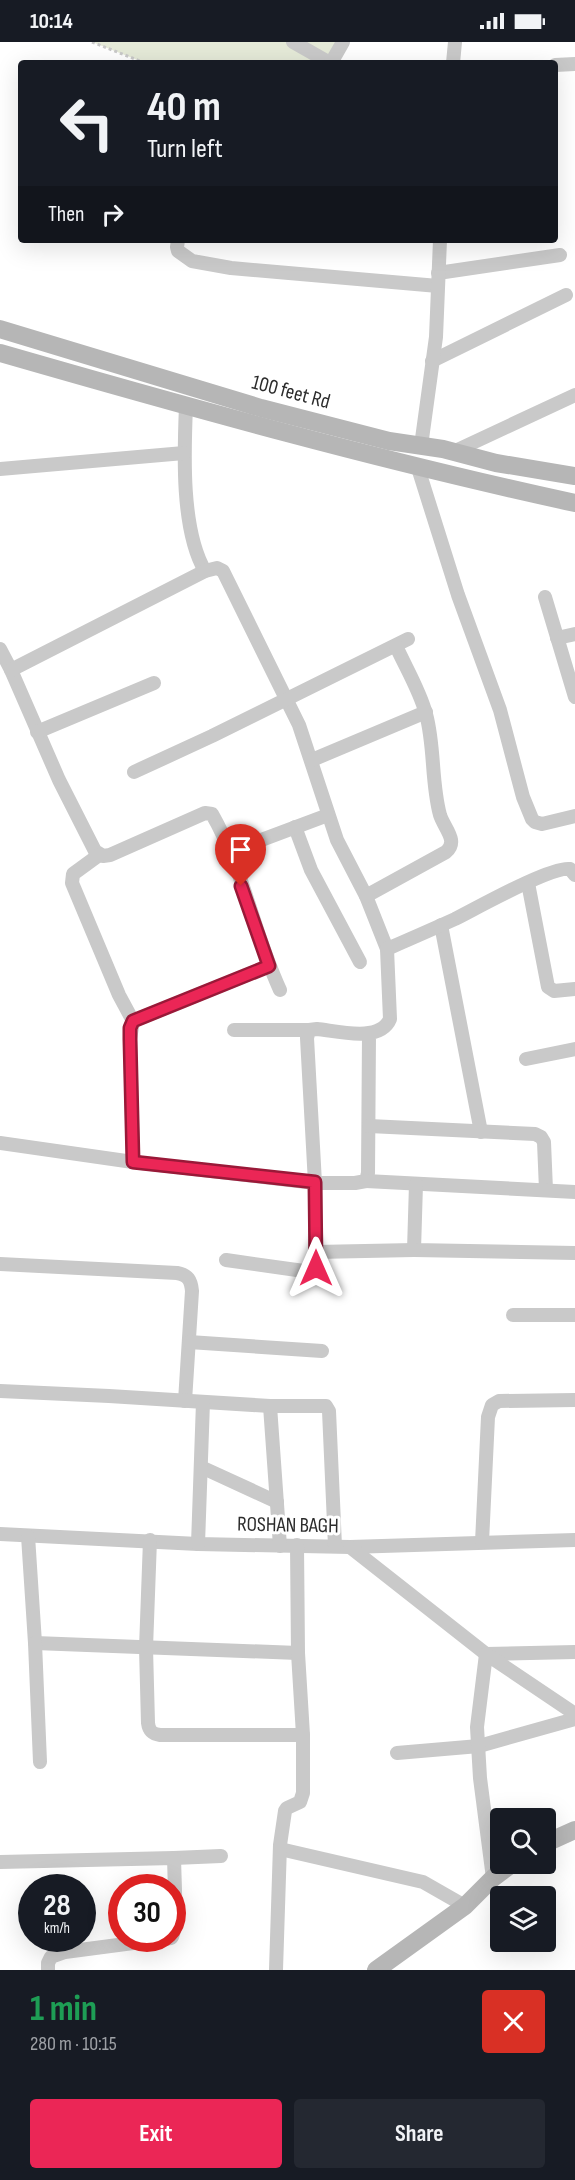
<!DOCTYPE html>
<meta charset="utf-8">
<style>
:root{--surface:#171b24;--page:#242831;--text:#f1f3f6;--muted:#9ea1a6;--accent:#eb2656}
body{margin:0;font-family:"Sofia Sans Condensed",sans-serif;background:var(--page);color:var(--text);height:100vh;display:flex;flex-direction:column;font-size:22px;white-space:nowrap}
*{box-sizing:border-box;margin:0}
p{font-size:20px;color:var(--muted)}
.icon{flex:none;width:33px;height:33px;fill:none;stroke:currentColor;stroke-width:2;stroke-linecap:round;stroke-linejoin:round}
.map{position:relative;height:1928px;overflow:hidden}
.side{display:flex;flex-direction:column;background:var(--surface);flex:1}
.side>*{flex:none}
.top-card{position:absolute;left:18px;top:18px;width:540px;height:183px;border-radius:6px;box-shadow:0 6px 24px #0002;background:#171b24;color:var(--text);overflow:hidden}
.tools{position:absolute;left:490px;top:1766px;display:grid;gap:12px}
.tools a{display:grid;place-items:center;width:66px;height:66px;border-radius:6px;background:var(--surface);box-shadow:0 6px 24px #0002;font-size:30px}
.speed{position:absolute;left:18px;top:1832px;display:flex;gap:12px;font-size:30px;font-weight:700;text-align:center}
.speed>*{display:grid;place-content:center;width:78px;height:78px;border-radius:50%;background:var(--surface);box-shadow:0 6px 24px #0002;line-height:1}
.speed small{font-size:15px;font-weight:400}
.speed .limit{border:9px solid #d22;background:#fff;color:#111}
.pin{position:absolute;display:grid;place-items:center;width:51px;height:51px;color:#fff;margin:-62px -26px;border-radius:50% 50% 50% 0;rotate:-45deg;box-shadow:0 0 6px #0007}
.pin .icon{rotate:45deg}
.me{position:absolute;width:66px;margin:-33px;rotate:0deg;stroke-linejoin:round;filter:drop-shadow(0 0 4px #0008)}
.turn{display:flex;align-items:center;gap:21px;height:126px;padding:0 30px;font-size:27px}
.turn .icon{width:78px;height:78px;stroke-width:2.5}
.turn b{display:block;font-size:42px;line-height:51px}
.then{display:flex;align-items:center;height:57px;padding:0 30px;background:#0003;gap:12px;font-size:22px}
.round{display:grid;place-items:center;flex:none;width:63px;height:63px;border-radius:6px;background:var(--page)}
.head{display:flex;align-items:center;justify-content:space-between;height:102px;padding:0 30px}
h1{font-size:36px;font-weight:700;line-height:45px;color:#1e9e55}
.cta{display:flex;gap:12px;margin-top:auto;padding:12px 30px}
.cta a{flex:1;height:69px;border-radius:6px;background:var(--accent);color:#fff;font-size:24px;font-weight:700;line-height:69px;text-align:center}
.cta a+a{background:var(--page);color:var(--text)}
.status{display:flex;justify-content:space-between;align-items:center;height:42px;padding:0 30px;background:var(--surface);direction:ltr}
.status svg{height:16px;fill:currentColor}
.map>svg:first-child{display:block}
.green{fill:#e5ead8}
.lines{fill:none;stroke-linecap:round;stroke-linejoin:round}
.path{stroke:#c9c9c9;stroke-width:3;stroke-dasharray:3 3;stroke-linecap:butt}
.street{stroke:#c9c9c9;stroke-width:14}
.secondary{stroke:#b6b6b6;stroke-width:18}
.route-casing{stroke:#991938;stroke-width:15}
.route{stroke:#eb2656;stroke-width:10}
.labels{text-anchor:middle;dominant-baseline:central;stroke-width:6;stroke-linejoin:round;paint-order:stroke}
.street-label{font-size:21px;fill:#2c2c2c;stroke:#fff}
</style>
<div class="status"><b>10:14</b><svg viewBox="0 0 49 12"><path d="M0 12V9h3v3zM5 12V6h3v6zM10 12V3h3v9zM15 12V0h3v12zM26 1h20v11H26zM47 4h2v5h-2z"/></svg></div>
<div class="map">
<svg width="575" height="1928" viewBox="0 0 575 1928">
<rect width="100%" height="100%" fill="#fff"/>
<!-- green -->
<path class="green" d="M92,0H348L337,21H145Z"/>
<g class="lines">
<!-- path -->
<path class="path" d="M92,0L145,21"/>
<!-- street -->
<g class="street">
<path d="M293,0L330,21"/>
<path d="M331,21L343,0"/>
<path d="M453,21L455,0"/>
<path d="M555,23L575,22"/>
<path d="M178,198L177,205L178,209L192,219L231,226L438,244"/>
<path d="M438,231L560,213"/>
<path d="M432,319L566,253"/>
<path d="M186,364C184,411 181,488 205,529"/>
<path d="M421,404L436,295L440,198"/>
<path d="M453,410L575,353"/>
<path d="M418,426L458,553L500,668L523,755L532,777L535,780L542,782L575,774"/>
<path d="M0,427L184,411"/>
<path d="M545,555L575,655"/>
<path d="M557,596L575,592"/>
<path d="M0,607L11,628L59,738L95,809L103,814L110,813L205,771L212,772C243,826 254,892 280,948"/>
<path d="M11,628L205,529L217,526L223,529L299,683L337,798L366,854L387,907"/>
<path d="M37,690L154,641"/>
<path d="M312,718L426,670"/>
<path d="M134,730L212,694L408,597"/>
<path d="M295,785L311,828L360,920"/>
<path d="M229,810L328,773"/>
<path d="M99,813L73,832L72,841L119,953L133,979"/>
<path d="M528,841L548,945L554,949L575,947"/>
<path d="M366,854L446,810C459,799 444,786 440,773C431,740 435,705 426,672C420,649 406,626 396,604"/>
<path d="M441,883L481,1090"/>
<path d="M234,988H309"/>
<path d="M369,993L368,1131L366,1139L355,1141H315L307,996L309,988L317,987C337,989 380,1001 390,977L387,907C410,897 433,887 455,877C477,866 551,824 570,827L575,833"/>
<path d="M526,1017L575,1007"/>
<path d="M369,1084L535,1092L541,1095L544,1100L546,1148"/>
<path d="M0,1101L133,1120L315,1141V1228L311,1230L226,1218"/>
<path d="M133,1120L130,997L133,979L269,924"/>
<path d="M366,1139L575,1150"/>
<path d="M416,1142L414,1208L575,1211"/>
<path d="M316,1210L414,1208"/>
<path d="M0,1222L177,1231C188,1233 191,1238 192,1249L185,1359"/>
<path d="M513,1273H575"/>
<path d="M189,1300L322,1309"/>
<path d="M0,1349L109,1354L270,1364"/>
<path d="M201,1425L277,1460"/>
<path d="M0,1492L198,1502L350,1505L575,1498"/>
<path d="M28,1494L35,1601L298,1611"/>
<path d="M150,1498L146,1606L148,1681C149,1689 152,1692 160,1693H303"/>
<path d="M482,1500L488,1375L492,1363L499,1359L575,1358"/>
<path d="M198,1502L203,1360"/>
<path d="M280,1504L270,1364H326L329,1369L335,1504"/>
<path d="M350,1505L486,1612L575,1610"/>
<path d="M35,1601L40,1720"/>
<path d="M397,1711L479,1704L575,1677"/>
<path d="M280,1807L423,1840L465,1864"/>
<path d="M174,1816L221,1814"/>
<path d="M0,1820L174,1816L176,1882L172,1895"/>
<path d="M493,1836L480,1736L477,1685L486,1612L575,1672"/>
<path d="M48,1928V1921L51,1915L65,1910L171,1896"/>
<path d="M276,1928L280,1803L285,1769L287,1766L300,1760L303,1751V1693L298,1611L297,1503"/>
</g>
<!-- secondary -->
<g class="secondary">
<path d="M0,287L261,366L389,399L443,407L496,421L575,434"/>
<path d="M0,311C191,366 381,419 575,461"/>
<path d="M546,1801L575,1788"/>
<path d="M376,1928L465,1864L493,1836L513,1821"/>
</g>
</g>
<g class="lines">
<defs>
<path id="route" d="M241,844L269,924L133,979L130,986V997L133,1120L315,1140L316,1226"/>
</defs>
<!-- route casing -->
<use href="#route" class="route-casing"/>
<!-- route -->
<use href="#route" class="route"/>
</g>
<g class="labels">
<!-- street labels -->
<g class="street-label">
<text transform="translate(291 350) rotate(15)">100 feet Rd</text>
<text transform="translate(288 1483) rotate(1)">ROSHAN BAGH</text>
</g>
</g>
</svg>
<div class="tools">
<a><svg class="icon" aria-label="search" viewBox="0 0 24 24"><circle cx="10" cy="10" r="6"/><path d="M15 15l6 6"/></svg></a>
<a><svg class="icon" aria-label="layers" viewBox="0 0 24 24"><path d="M12 4l9 5-9 5-9-5zM3 14l9 5 9-5"/></svg></a>
</div>
<div class="speed"><div>28<small>km/h</small></div><div class="limit">30</div></div>
<div class="pin" style="left:241px;top:844px;background:#d93025"><svg class="icon" aria-label="arrive" viewBox="0 0 24 24"><path d="M6 21V4h12l-3 4 3 4H6"/></svg></div>
<svg class="me" style="left:316px;top:1226px" viewBox="-20 -20 40 40"><path d="M0-17L14 15 0 8-14 15z" fill="#eb2656" stroke="#fff" stroke-width="4"/></svg>
<div class="top-card">
<div class="turn"><svg class="icon" aria-label="left" viewBox="0 0 24 24"><path d="M17 20v-9H6M10 6l-5 5 5 5"/></svg><div><b>40 m</b>Turn left</div></div>
<div class="then">Then<svg class="icon" aria-label="right" viewBox="0 0 24 24"><path d="M7 20v-9h11M14 6l5 5-5 5"/></svg></div>
</div>
</div>
<section class="side">
<div class="head"><div><h1>1 min</h1><p>280 m · 10:15</p></div><a class="round" style="background:#d93025;color:#fff"><svg class="icon" aria-label="close" viewBox="0 0 24 24"><path d="M6 6l12 12M18 6L6 18"/></svg></a></div>
<div class="cta"><a>Exit</a><a>Share</a></div>
</section>
